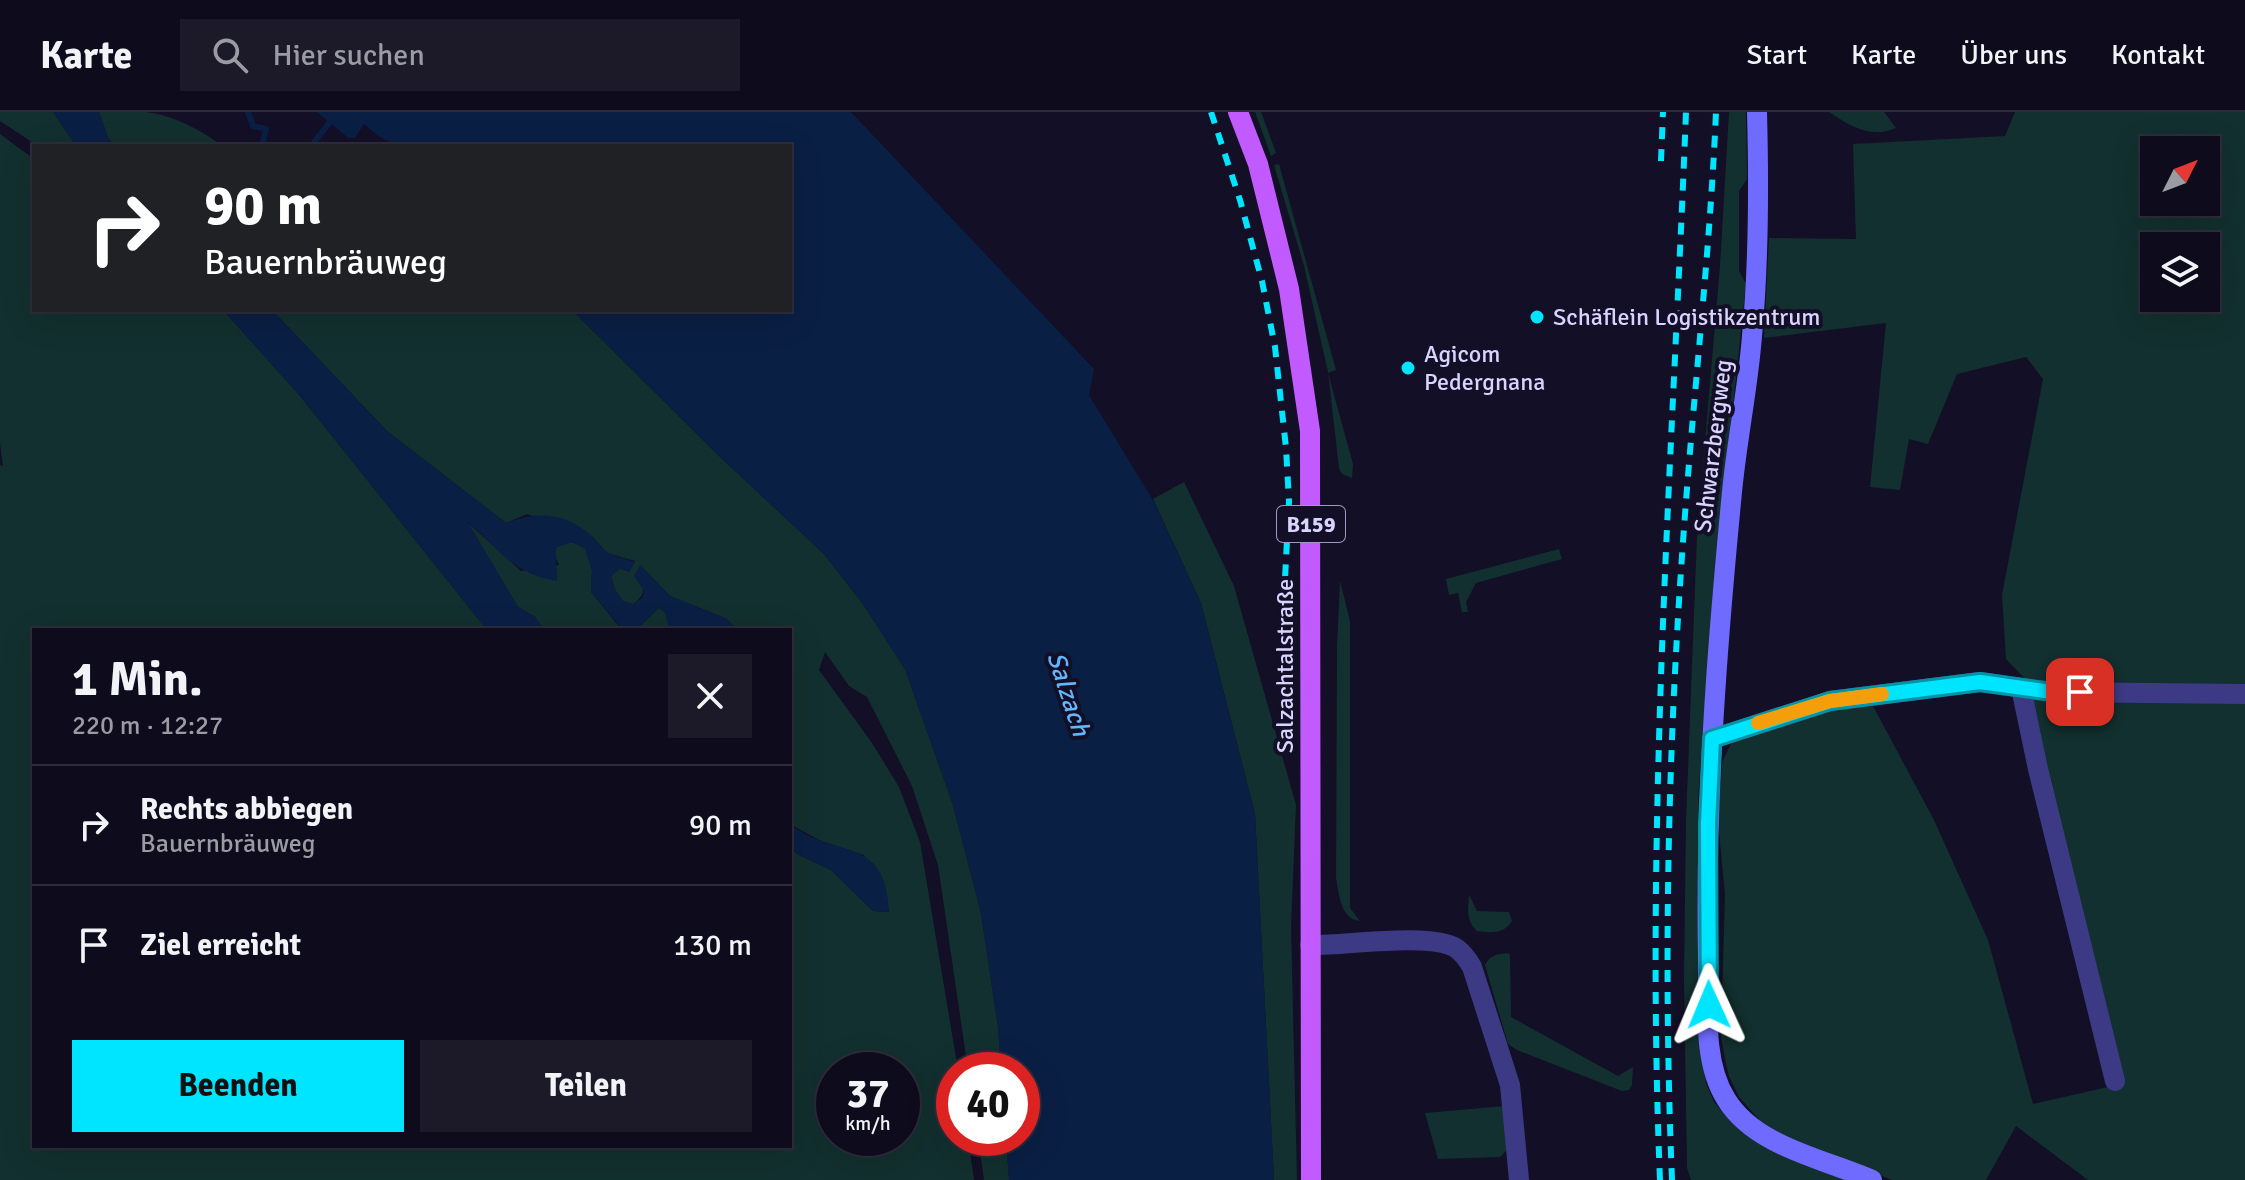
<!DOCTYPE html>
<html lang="de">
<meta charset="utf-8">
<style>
:root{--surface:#0e0b1c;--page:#1c1929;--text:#f1f3f6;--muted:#9b9ba3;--line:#2e2b3b;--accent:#00e5ff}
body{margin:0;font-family:Signika,sans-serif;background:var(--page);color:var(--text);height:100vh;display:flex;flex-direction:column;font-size:30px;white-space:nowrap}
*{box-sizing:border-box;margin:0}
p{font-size:26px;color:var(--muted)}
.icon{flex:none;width:44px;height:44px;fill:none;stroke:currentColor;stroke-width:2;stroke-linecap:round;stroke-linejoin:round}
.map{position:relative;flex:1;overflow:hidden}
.panel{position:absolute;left:32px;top:516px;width:760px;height:520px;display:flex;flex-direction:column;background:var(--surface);border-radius:0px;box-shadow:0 8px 32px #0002,0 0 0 2px var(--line)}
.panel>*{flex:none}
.guide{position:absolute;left:32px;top:32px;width:760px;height:168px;border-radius:0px;box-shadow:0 8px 32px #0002,0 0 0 2px var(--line);background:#202124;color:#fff;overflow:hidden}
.needle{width:52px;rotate:48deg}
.fabs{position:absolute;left:2140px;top:24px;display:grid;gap:16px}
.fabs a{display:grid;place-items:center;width:80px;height:80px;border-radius:0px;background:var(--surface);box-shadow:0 8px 32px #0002,0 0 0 2px var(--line);font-size:40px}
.speed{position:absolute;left:816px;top:940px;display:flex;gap:16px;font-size:40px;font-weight:700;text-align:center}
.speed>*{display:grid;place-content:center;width:104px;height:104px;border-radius:50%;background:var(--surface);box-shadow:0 8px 32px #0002,0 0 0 2px var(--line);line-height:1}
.speed small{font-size:20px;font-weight:400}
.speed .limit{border:12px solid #d22;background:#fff;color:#111}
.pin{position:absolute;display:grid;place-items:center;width:68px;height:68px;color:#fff;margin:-34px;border-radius:16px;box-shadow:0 4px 12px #0006}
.me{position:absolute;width:88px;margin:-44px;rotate:359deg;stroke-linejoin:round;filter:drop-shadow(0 0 6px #0008)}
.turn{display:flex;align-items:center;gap:28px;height:168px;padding:0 40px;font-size:36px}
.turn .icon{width:104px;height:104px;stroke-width:2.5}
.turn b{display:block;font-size:56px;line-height:68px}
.round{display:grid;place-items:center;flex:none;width:84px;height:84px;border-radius:0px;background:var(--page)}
.summary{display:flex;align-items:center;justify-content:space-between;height:136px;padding:0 40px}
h1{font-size:48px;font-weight:800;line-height:60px}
.cta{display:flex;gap:16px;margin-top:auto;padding:16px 40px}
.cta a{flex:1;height:92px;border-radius:0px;background:var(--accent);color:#111;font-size:32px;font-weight:800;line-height:92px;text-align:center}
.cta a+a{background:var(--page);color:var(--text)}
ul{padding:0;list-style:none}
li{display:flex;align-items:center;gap:24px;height:120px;padding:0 40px;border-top:2px solid var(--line)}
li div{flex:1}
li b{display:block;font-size:30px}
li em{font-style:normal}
header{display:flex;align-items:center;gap:48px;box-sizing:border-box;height:112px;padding:0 40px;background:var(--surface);border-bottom:2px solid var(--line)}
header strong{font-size:38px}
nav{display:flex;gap:44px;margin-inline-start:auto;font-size:28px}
.search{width:560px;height:72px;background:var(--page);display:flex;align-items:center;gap:20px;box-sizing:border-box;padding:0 28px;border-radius:0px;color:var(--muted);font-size:30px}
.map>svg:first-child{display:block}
.green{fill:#12302f;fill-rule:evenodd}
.water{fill:#0a1f44}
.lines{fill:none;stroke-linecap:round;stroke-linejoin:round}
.stream{stroke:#0a1f44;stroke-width:6}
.street{stroke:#3d3a85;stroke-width:20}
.secondary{stroke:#6f6bff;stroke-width:20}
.primary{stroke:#c25bff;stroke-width:20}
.rail{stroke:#00e5ff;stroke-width:6;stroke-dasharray:12 10;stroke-linecap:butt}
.route-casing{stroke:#0095a6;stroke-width:20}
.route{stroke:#00e5ff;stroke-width:14}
.slow{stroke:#f59e0b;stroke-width:14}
.poi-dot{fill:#00e5ff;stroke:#130f26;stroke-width:3}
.labels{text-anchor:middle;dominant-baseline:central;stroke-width:8;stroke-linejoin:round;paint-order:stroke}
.shield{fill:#130f26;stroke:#9e99be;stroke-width:2}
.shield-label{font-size:22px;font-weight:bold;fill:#d9d4ff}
.poi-label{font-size:24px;fill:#d9d4ff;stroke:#130f26;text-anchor:start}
.street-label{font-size:24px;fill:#d9d4ff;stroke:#130f26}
.water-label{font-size:26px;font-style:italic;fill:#62b6ff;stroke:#130f26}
</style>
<header>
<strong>Karte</strong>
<div class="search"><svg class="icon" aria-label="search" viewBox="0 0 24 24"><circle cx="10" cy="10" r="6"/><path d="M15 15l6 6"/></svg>Hier suchen</div>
<nav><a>Start</a><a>Karte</a><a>Über uns</a><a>Kontakt</a></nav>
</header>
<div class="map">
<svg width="2245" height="1068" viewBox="0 0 2245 1068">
<rect width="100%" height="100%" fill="#130f26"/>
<!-- green -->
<g class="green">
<path d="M0,0H53L76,34H38L0,9Z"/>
<path d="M99,0C114,0 130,0 145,0C170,2 202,18 222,34H115L108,26Z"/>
<path d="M1255,0H1261L1276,41L1271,44Z"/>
<path d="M1729,0H1746L1747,67L1739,79V159L1746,172L1713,480L1698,688L1699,921L1706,971L1714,990L1731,1009L1848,1068H1691L1687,1056L1684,866L1686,709L1697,424L1720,154Z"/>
<path d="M1829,0H1884L1896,16C1871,27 1850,14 1829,0Z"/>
<path d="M2015,0H2245V575H2042L2025,567L2006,547L2002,483L2043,267L2026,245L1957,262L1928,332L1909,327L1900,378L1870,375L1886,211L1764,226L1769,126L1856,127L1853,32L2005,24ZM2154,38H2206V90H2154ZM2154,134H2206V186H2154Z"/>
<path d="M0,22L34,47V198H223L300,284L487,518H34V1034H790V734L797,742L831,758L873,799L889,800L864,743L819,728L790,712V518H737L727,507L670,484L640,453C643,470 649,482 633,492L623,489L615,478L611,464L620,456L629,460L635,449L607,441L593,425L527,402L506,411L387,319L272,198H572L719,344L824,442L863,492L905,557L953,693L981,801L998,915L1001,958H968L938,753L912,674L867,585L849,574L825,540L819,558L872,631L899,675L920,730L958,958H954V1026H968L974,1068H0V353L3,354L0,331ZM834,958H902V1026H834Z"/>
<path d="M1279,52L1336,258L1328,261L1353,352L1352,366L1342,362L1339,356L1328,260L1304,154L1274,53Z"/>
<path d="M1184,370L1234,474L1296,693L1291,814L1297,1068H1274L1255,702L1201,491L1153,387Z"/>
<path d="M465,408L521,459L559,453L555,444L556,435L572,430L585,436L592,458L591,480L621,517H637L659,496L665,500L670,518H544L535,505L518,495Z"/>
<path d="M1559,437L1562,447L1476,471L1466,490L1468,500H1462L1458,481L1449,483L1446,467Z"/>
<path d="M1340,469L1350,509V796L1360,809C1340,807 1339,781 1336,766L1337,535Z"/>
<path d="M2037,585L2245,586V1068H2088L2016,1014L1986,1068H1892L1776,1020L1763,1012L1739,985L1729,964L1725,947L1721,924L1725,782L1718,710L1722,650L1731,632L1748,624L1826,599L1873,594L1934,708L1988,828L2033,992L2121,972L2030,588Z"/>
<path d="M1469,783L1477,799L1509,800L1512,809C1504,822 1491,821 1477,819C1466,809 1468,798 1469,783Z"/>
<path d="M1508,841L1510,843L1511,905L1618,964L1633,955L1632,973L1629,978L1622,979L1517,938L1508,932L1485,853C1490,843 1497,842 1508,841Z"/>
<path d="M1504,994L1508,1037L1500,1045L1438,1047L1425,1001Z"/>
<path d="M978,1026H1006L1009,1068H984Z"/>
</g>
<!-- water -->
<g class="water">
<path d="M53,0H99L108,26L115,34H76Z"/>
<path d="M317,0H851L1094,257L1089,283L1154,390L1201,491L1255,702L1274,1068H1009L1006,1026H1022V958H1001L998,915L981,801L953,693L905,557L863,492L824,442L719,344L572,198H790V34H397L378,24L364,12L355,26H348Z"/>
<path d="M223,198H272L387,319L506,411C539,399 565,400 593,425C598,429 601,436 606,439C613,445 626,446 635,450L629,460L620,456L611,464L615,478L623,489L633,492L642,486L644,479L634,464L640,453L670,484L727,507L737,518H670L665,500L659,496L637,517H622L591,480L592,458L585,436L572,430L557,435C554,446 558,456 557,469C512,461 501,439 468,410L518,495L535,505L544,518H487L300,284Z"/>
<path d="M790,712C835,748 886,721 889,800L873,799L831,758L797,742L790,734Z"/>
</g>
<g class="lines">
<!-- stream -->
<g class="stream">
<path d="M248,0L253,14L266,17L262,34"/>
<path d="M311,34L338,0"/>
</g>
<!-- street -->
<g class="street">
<path d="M2021,576L2038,657L2115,969"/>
<path d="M1712,627L1830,589L1980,570L2052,580L2245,582"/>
<path d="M1310,833C1344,834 1429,820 1456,836C1463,841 1468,848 1472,855L1510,973L1519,1068"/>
</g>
<!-- secondary -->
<path class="secondary" d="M1757,0C1759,75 1759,149 1752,224C1748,276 1737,327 1732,380C1717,534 1705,689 1708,845C1709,890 1701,947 1726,987C1755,1035 1825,1047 1872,1068"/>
<!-- primary -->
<path class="primary" d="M1238,0L1258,52L1289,177L1310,319L1311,1068"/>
<!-- rail -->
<g class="rail">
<path d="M1211,0L1240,88L1262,169L1275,235L1286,336L1289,389L1283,506L1285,635"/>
<path d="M1661,49L1663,0"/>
<path d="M1660,1068C1645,712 1672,356 1686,0"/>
<path d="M1672,1068C1663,851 1668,632 1684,416C1694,277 1710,139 1716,0"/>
</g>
</g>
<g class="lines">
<defs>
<path id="route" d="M1709,893L1708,712L1712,627L1830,589L1980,570L2052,580H2080"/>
</defs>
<!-- route casing -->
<use href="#route" class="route-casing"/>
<!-- route -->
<use href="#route" class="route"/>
<!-- slow -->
<path class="slow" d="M1758,611L1830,589L1882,582"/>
</g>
<!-- markers -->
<g class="poi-dot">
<circle cx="1537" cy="205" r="8"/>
<circle cx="1408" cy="256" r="8"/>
</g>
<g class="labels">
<!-- shield labels -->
<rect class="shield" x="1277" y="394" width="68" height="36" rx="6"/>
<g class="shield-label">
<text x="1311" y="412">B159</text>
</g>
<!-- poi labels -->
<g class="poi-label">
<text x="1553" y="205">Schäflein Logistikzentrum</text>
<text x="1424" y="242">Agicom<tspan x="1424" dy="28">Pedergnana</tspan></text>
</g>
<!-- street labels -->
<g class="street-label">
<text transform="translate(1713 334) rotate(-83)">Schwarzbergweg</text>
<text transform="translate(1285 554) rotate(-90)">Salzachtalstraße</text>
</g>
<!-- water labels -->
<g class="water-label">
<text transform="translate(1068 582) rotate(72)">Salzach</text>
</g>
</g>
</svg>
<div class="fabs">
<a><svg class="needle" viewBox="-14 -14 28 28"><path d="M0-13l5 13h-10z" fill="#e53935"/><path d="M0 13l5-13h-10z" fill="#9b9ba3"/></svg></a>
<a><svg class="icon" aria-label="layers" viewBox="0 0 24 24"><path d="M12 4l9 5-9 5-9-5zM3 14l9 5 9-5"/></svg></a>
</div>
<div class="speed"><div>37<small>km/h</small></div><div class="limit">40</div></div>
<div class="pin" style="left:2080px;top:580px;background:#d93025"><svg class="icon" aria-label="arrive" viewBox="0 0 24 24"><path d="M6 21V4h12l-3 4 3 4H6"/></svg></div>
<svg class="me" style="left:1709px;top:893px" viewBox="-20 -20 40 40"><path d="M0-17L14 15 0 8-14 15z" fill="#00e5ff" stroke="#fff" stroke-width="4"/></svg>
<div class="guide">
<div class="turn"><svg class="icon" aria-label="right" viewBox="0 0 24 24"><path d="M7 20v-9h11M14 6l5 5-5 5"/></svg><div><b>90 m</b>Bauernbräuweg</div></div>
</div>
<section class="panel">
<div class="summary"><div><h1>1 Min.</h1><p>220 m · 12:27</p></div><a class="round"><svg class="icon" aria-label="close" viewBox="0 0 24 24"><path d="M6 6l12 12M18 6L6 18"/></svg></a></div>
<ul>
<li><svg class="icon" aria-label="right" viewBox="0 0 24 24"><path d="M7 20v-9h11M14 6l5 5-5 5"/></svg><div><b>Rechts abbiegen</b><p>Bauernbräuweg</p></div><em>90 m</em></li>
<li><svg class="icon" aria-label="arrive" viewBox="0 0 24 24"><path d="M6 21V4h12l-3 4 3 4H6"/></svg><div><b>Ziel erreicht</b></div><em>130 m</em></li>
</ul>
<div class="cta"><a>Beenden</a><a>Teilen</a></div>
</section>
</div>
